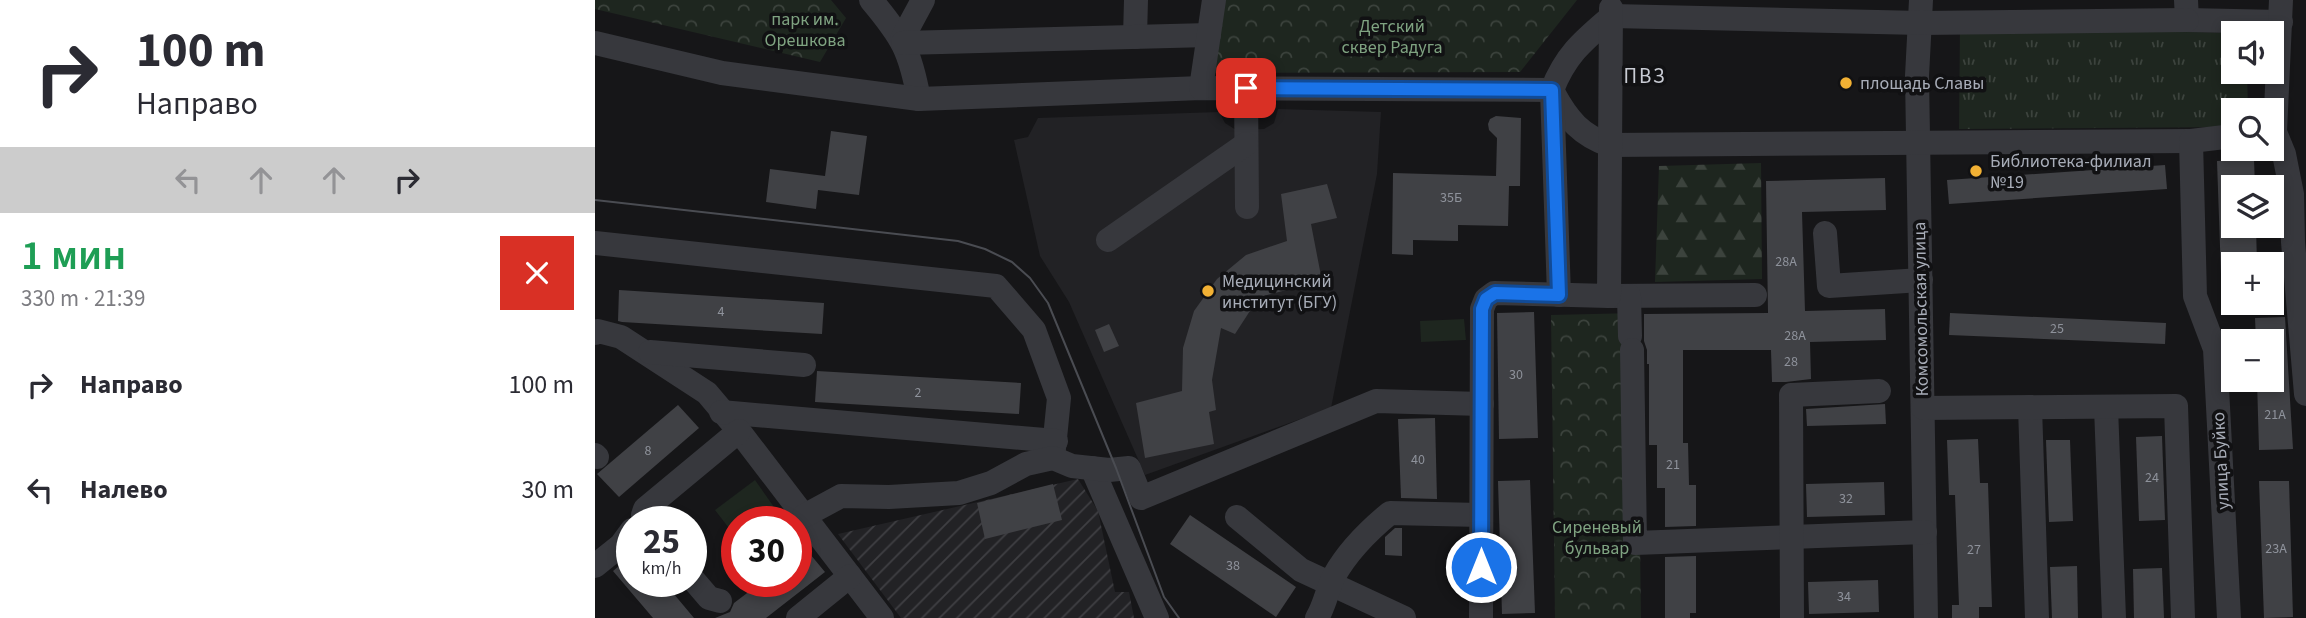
<!DOCTYPE html>
<html lang="ru">
<meta charset="utf-8">
<style>
:root{--surface:#fff;--page:#f2f2f3;--text:#2b2b33;--muted:#7c7c81}
body{margin:0;font-family:"Source Sans 3",sans-serif;background:var(--page);color:var(--text);height:100vh;display:flex;flex-direction:column;font-size:26px;white-space:nowrap}
*{box-sizing:border-box;margin:0}
p{font-size:23px;color:var(--muted)}
.icon{flex:none;width:38px;height:38px;fill:none;stroke:currentColor;stroke-width:2;stroke-linecap:round;stroke-linejoin:round}
.map{position:relative;flex:1;overflow:hidden}
.details{display:flex;flex-direction:column;background:var(--surface);width:595px}
.details>*{flex:none}
.guide{background:#fff;color:var(--text);overflow:hidden}
.fabs{position:absolute;left:1626px;top:21px;display:grid;gap:14px}
.fabs a{display:grid;place-items:center;width:63px;height:63px;border-radius:0px;background:var(--surface);box-shadow:0 4px 10px #0003;font-size:35px}
.speed{position:absolute;left:21px;top:506px;display:flex;gap:14px;font-size:35px;font-weight:700;text-align:center}
.speed>*{display:grid;place-content:center;width:91px;height:91px;border-radius:50%;background:var(--surface);box-shadow:0 4px 10px #0003;line-height:1}
.speed small{font-size:18px;font-weight:400}
.speed .limit{border:10px solid #d22;background:#fff;color:#111}
.pin{position:absolute;display:grid;place-items:center;width:60px;height:60px;color:#fff;margin:-30px;border-radius:14px;box-shadow:0 4px 10px #0006}
.me{position:absolute;width:77px;margin:-38px;rotate:0deg;stroke-linejoin:round;filter:drop-shadow(0 0 5px #0008)}
.turn{display:flex;align-items:center;gap:24px;height:147px;padding:0 21px;font-size:32px}
.turn .icon{width:91px;height:91px;stroke-width:2.5}
.turn b{display:block;font-size:49px;line-height:60px}
.lanes{display:flex;align-items:center;height:66px;padding:0 21px;background:#0003;justify-content:center;gap:35px;direction:ltr}
.lanes .off{opacity:.35}
.round{display:grid;place-items:center;flex:none;width:74px;height:74px;border-radius:0px;background:var(--page)}
.head{display:flex;align-items:center;justify-content:space-between;height:119px;padding:0 21px}
h1{font-size:42px;font-weight:600;line-height:52px;color:#1e9e55}
ul{padding:0;list-style:none}
li{display:flex;align-items:center;gap:21px;height:105px;padding:0 21px}
li div{flex:1}
li b{display:block;font-size:26px}
li em{font-style:normal}
main{display:flex;flex:1;min-height:0}
.map>svg:first-child{display:block}
.built{fill:#222225}
.industrial{fill:url(#industrial-furrows)}
.grass{fill:url(#grass-tufts)}
.forest{fill:url(#forest-firs)}
.park{fill:url(#park-crowns)}
.pitch{fill:#1e261f}
.building{fill:#404145}
.lines{fill:none;stroke-linecap:round;stroke-linejoin:round}
.minor{stroke:#37383d;stroke-width:24}
.tram{stroke:#4a4c52;stroke-width:2}
.route-casing{stroke:#114b97;stroke-width:18}
.route{stroke:#1a73e8;stroke-width:12}
.poi-dot{fill:#f2b134;stroke:#111113;stroke-width:2.5}
.labels{text-anchor:middle;dominant-baseline:central;stroke-width:7;stroke-linejoin:round;paint-order:stroke}
.number-label{font-size:14px;fill:#8e929b}
.park-label{font-size:18px;fill:#7fa381;stroke:#111113}
.poi-label{font-size:18px;fill:#a8adb8;stroke:#111113;text-anchor:start}
.street-label{font-size:18px;fill:#a8adb8;stroke:#111113}
.quarter-label{font-size:21px;letter-spacing:2px;fill:#c9ccd4;stroke:#111113}
</style>
<main>
<section class="details">
<div class="guide">
<div class="turn"><svg class="icon" aria-label="right" viewBox="0 0 24 24"><path d="M7 20v-9h11M14 6l5 5-5 5"/></svg><div><b>100 m</b>Направо</div></div>
<div class="lanes"><svg class="icon off" aria-label="left" viewBox="0 0 24 24"><path d="M17 20v-9H6M10 6l-5 5 5 5"/></svg><svg class="icon off" aria-label="ahead" viewBox="0 0 24 24"><path d="M12 20V5M6 11l6-6 6 6"/></svg><svg class="icon off" aria-label="ahead" viewBox="0 0 24 24"><path d="M12 20V5M6 11l6-6 6 6"/></svg><svg class="icon" aria-label="right" viewBox="0 0 24 24"><path d="M7 20v-9h11M14 6l5 5-5 5"/></svg></div>
</div>
<div class="head"><div><h1>1 мин</h1><p>330 m · 21:39</p></div><a class="round" style="background:#d93025;color:#fff"><svg class="icon" aria-label="close" viewBox="0 0 24 24"><path d="M6 6l12 12M18 6L6 18"/></svg></a></div>
<ul>
<li><svg class="icon" aria-label="right" viewBox="0 0 24 24"><path d="M7 20v-9h11M14 6l5 5-5 5"/></svg><div><b>Направо</b></div><em>100 m</em></li>
<li><svg class="icon" aria-label="left" viewBox="0 0 24 24"><path d="M17 20v-9H6M10 6l-5 5 5 5"/></svg><div><b>Налево</b></div><em>30 m</em></li>
</ul>
</section>
<div class="map">
<svg width="1711" height="618" viewBox="0 0 1711 618">
<defs>
<pattern id="industrial-furrows" width="10" height="10" patternUnits="userSpaceOnUse" patternTransform="scale(1.75)"><rect width="10" height="10" fill="#222225"/><path d="M-1 1l2-2M0 10L10 0M9 11l2-2" fill="none" stroke="#3f3f43"/></pattern>
<pattern id="grass-tufts" width="24" height="20" patternUnits="userSpaceOnUse" patternTransform="scale(1.75)"><rect width="24" height="20" fill="#1e261f"/><path d="M3 7l-1-3M5 7V3M7 7l1-3M15 17l-1-3M17 17v-4M19 17l1-3" fill="none" stroke="#3c433d"/></pattern>
<pattern id="forest-firs" width="22" height="20" patternUnits="userSpaceOnUse" patternTransform="scale(1.75)"><rect width="22" height="20" fill="#1e261f"/><path d="M5 1l3.5 6h-7zM16 11l3.5 6h-7z" fill="#3c433d"/></pattern>
<pattern id="park-crowns" width="20" height="18" patternUnits="userSpaceOnUse" patternTransform="scale(1.75)"><rect width="20" height="18" fill="#1e261f"/><path d="M2 6a3 3 0 1 1 6 0M12 15a3 3 0 1 1 6 0" fill="none" stroke="#3c433d"/></pattern>
</defs>
<rect width="100%" height="100%" fill="#161618"/>
<!-- built -->
<path class="built" d="M683,109L786,112L782,174L736,408L550,475L474,302L445,256L419,140L433,137L443,118L624,112L630,123L641,130L669,129L679,123Z"/>
<!-- industrial -->
<path class="industrial" d="M483,479L503,511L520,592H534L539,618H306L243,534Z"/>
<!-- grass -->
<path class="grass" d="M1365,28L1652,33H1638V72H1652L1653,110H1638V127L1364,129Z"/>
<!-- forest -->
<path class="forest" d="M1166,163L1167,279L1060,282L1064,166Z"/>
<!-- park -->
<g class="park">
<path d="M0,0H236L251,18L225,62L0,9Z"/>
<path d="M623,0H982L925,72L613,73Z"/>
<path d="M1042,313L1046,618H960L956,315Z"/>
</g>
<!-- pitch -->
<g class="pitch">
<path d="M869,319L871,340L826,342L825,321Z"/>
<path d="M160,480L179,507L159,521L142,522V535L140,536L120,510Z"/>
</g>
<!-- building -->
<g class="building">
<path d="M901,116L926,118L925,186H914L913,226L863,225V241L818,240V255L797,254L798,173L901,176L902,138L894,130L893,124L895,119Z"/>
<path d="M236,131L272,136L264,195L223,190L221,209L171,202L175,169L230,176Z"/>
<path d="M1659,159L1660,187H1638V226H1661L1662,264H1638V303H1627L1622,161Z"/>
<path d="M1570,165L1572,189L1354,204L1352,180Z"/>
<path d="M1290,178L1291,210L1207,212L1210,311L1290,309L1291,340L1215,342L1216,379L1191,382H1177L1176,350H1088V443H1093L1094,485H1101V526L1070,527V488H1062V445H1054V364H1052V350L1049,341V314L1173,313L1171,181Z"/>
<path d="M732,184L742,218L716,224L727,281L664,297L640,334L626,328L617,380L621,410L614,412L619,444L550,458L541,403L587,391L588,348L599,311L622,279L651,255L692,241L686,194Z"/>
<path d="M24,290L229,303L227,334L27,322L23,321Z"/>
<path d="M939,312L943,438L904,439L902,313Z"/>
<path d="M1355,313L1571,323L1570,344L1354,335Z"/>
<path d="M1690,317L1698,449L1664,450L1662,380H1676V341H1661L1660,318Z"/>
<path d="M514,324L524,346L509,352L500,330Z"/>
<path d="M222,371L426,383L424,414L220,402Z"/>
<path d="M1290,404L1291,424L1212,426L1211,409Z"/>
<path d="M83,405L104,428L24,497L2,474Z"/>
<path d="M840,418L842,499L806,498L803,419Z"/>
<path d="M1567,436L1570,520L1544,521L1541,437Z"/>
<path d="M1383,439L1385,483H1393L1397,607H1384V618H1357V605H1364L1360,495H1354L1352,440Z"/>
<path d="M1451,440H1475L1478,521L1454,522Z"/>
<path d="M935,480L940,613L907,614L903,481Z"/>
<path d="M1664,481H1694L1698,617L1669,618Z"/>
<path d="M1289,482L1290,515L1212,517L1211,484Z"/>
<path d="M458,484L467,520L390,539L382,503Z"/>
<path d="M595,515L701,587L681,617L575,544Z"/>
<path d="M800,528H807V556L790,555V537Z"/>
<path d="M210,548L230,572L171,618H120L135,612L139,603L168,581H201V555Z"/>
<path d="M37,555V581H68L99,618H58L18,571Z"/>
<path d="M1101,556V613H1095V618H1070V557Z"/>
<path d="M1482,566L1483,618H1457L1455,567Z"/>
<path d="M1567,568L1569,618H1539L1538,569Z"/>
<path d="M1283,580L1284,612L1214,614L1213,582Z"/>
</g>
<g class="lines">
<!-- minor -->
<g class="minor">
<path d="M276,0C308,38 315,51 324,99"/>
<path d="M1326,0L1322,76L1331,618"/>
<path d="M1591,0L1592,20L1686,22"/>
<path d="M1686,0L1680,132L1689,154L1697,194L1698,242L1711,394"/>
<path d="M540,37L541,0"/>
<path d="M307,39L328,0"/>
<path d="M0,43L127,73L324,99L606,88L957,90"/>
<path d="M308,43L614,35"/>
<path d="M606,88L619,0"/>
<path d="M651,88L652,207"/>
<path d="M959,94C973,120 986,135 1014,145L1596,141"/>
<path d="M1230,233L1234,286L1326,280"/>
<path d="M513,240L651,144"/>
<path d="M0,243L401,286L439,330L464,398L458,458"/>
<path d="M964,295L957,90C971,54 989,40 1017,16L1326,23L1592,20"/>
<path d="M1014,296L1160,295"/>
<path d="M1034,296L1035,336"/>
<path d="M0,333L3,331L26,337L112,393L144,431L287,618"/>
<path d="M1037,350L1040,543L1330,532"/>
<path d="M55,352L209,365"/>
<path d="M1435,407L1442,618"/>
<path d="M1511,407L1519,618"/>
<path d="M1328,408L1581,406L1588,618"/>
<path d="M126,412L461,441"/>
<path d="M0,455L2,457"/>
<path d="M497,468L562,618"/>
<path d="M209,516L246,496L294,497L364,493L396,483L431,464L458,458L477,466L514,470L534,468L546,498L781,401L887,404"/>
<path d="M642,517L706,570L809,618"/>
<path d="M49,522L48,515L50,509L144,431"/>
<path d="M0,566L26,545L37,530"/>
<path d="M96,577L114,598L125,601"/>
<path d="M203,618L255,576"/>
<path d="M722,618C730,605 732,590 739,576C753,551 773,531 795,513L886,515"/>
<path d="M886,618L887,309L891,299L899,293L1014,296L1016,8"/>
<path d="M1197,618L1196,395L1284,391"/>
<path d="M1634,618L1620,349L1600,296L1596,141L1638,136"/>
</g>
<!-- tram -->
<path class="tram" d="M0,200L363,241L390,249L417,262L435,278L453,303L521,468L569,597L584,618"/>
</g>
<g class="lines">
<defs>
<path id="route" d="M651,88L957,90L964,295L900,293L891,299L887,309L886,567"/>
</defs>
<!-- route casing -->
<use href="#route" class="route-casing"/>
<!-- route -->
<use href="#route" class="route"/>
</g>
<!-- markers -->
<g class="poi-dot">
<circle cx="1251" cy="83" r="7"/>
<circle cx="1381" cy="171" r="7"/>
<circle cx="613" cy="291" r="7"/>
</g>
<g class="labels">
<!-- number labels -->
<g class="number-label">
<text x="856" y="198">35Б</text>
<text x="1191" y="262">28А</text>
<text x="126" y="312">4</text>
<text x="1462" y="329">25</text>
<text x="1200" y="336">28А</text>
<text x="1196" y="362">28</text>
<text x="921" y="375">30</text>
<text x="323" y="393">2</text>
<text x="1680" y="415">21А</text>
<text x="53" y="451">8</text>
<text x="823" y="460">40</text>
<text x="1078" y="465">21</text>
<text x="1557" y="478">24</text>
<text x="1251" y="499">32</text>
<text x="1681" y="549">23А</text>
<text x="1379" y="550">27</text>
<text x="638" y="566">38</text>
<text x="1249" y="597">34</text>
</g>
<!-- park labels -->
<g class="park-label">
<text x="210" y="19">парк им.<tspan x="210" dy="21">Орешкова</tspan></text>
<text x="797" y="26">Детский<tspan x="797" dy="21">сквер Радуга</tspan></text>
<text x="1002" y="527">Сиреневый<tspan x="1002" dy="21">бульвар</tspan></text>
</g>
<!-- poi labels -->
<g class="poi-label">
<text x="1265" y="83">площадь Славы</text>
<text x="1395" y="161">Библиотека-филиал<tspan x="1395" dy="21">№19</tspan></text>
<text x="627" y="281">Медицинский<tspan x="627" dy="21">институт (БГУ)</tspan></text>
</g>
<!-- street labels -->
<g class="street-label">
<text transform="translate(1326 309) rotate(-91)">Комсомольская улица</text>
<text transform="translate(1626 461) rotate(-93)">улица Буйко</text>
</g>
<!-- quarter labels -->
<g class="quarter-label">
<text x="1050" y="76">ПВЗ</text>
</g>
</g>
</svg>
<div class="fabs">
<a><svg class="icon" aria-label="sound" viewBox="0 0 24 24"><path d="M4 9h4l5-4v14l-5-4H4zM17 9q2 3 0 6"/></svg></a>
<a><svg class="icon" aria-label="search" viewBox="0 0 24 24"><circle cx="10" cy="10" r="6"/><path d="M15 15l6 6"/></svg></a>
<a><svg class="icon" aria-label="layers" viewBox="0 0 24 24"><path d="M12 4l9 5-9 5-9-5zM3 14l9 5 9-5"/></svg></a>
<a>+</a>
<a>−</a>
</div>
<div class="speed"><div>25<small>km/h</small></div><div class="limit">30</div></div>
<div class="pin" style="left:651px;top:88px;background:#d93025"><svg class="icon" aria-label="arrive" viewBox="0 0 24 24"><path d="M6 21V4h12l-3 4 3 4H6"/></svg></div>
<svg class="me" style="left:886px;top:567px" viewBox="-20 -20 40 40"><circle r="17" fill="#1a73e8" stroke="#fff" stroke-width="3"/><path d="M0-11L8 9 0 5-8 9z" fill="#fff"/></svg>
</div>
</main>
